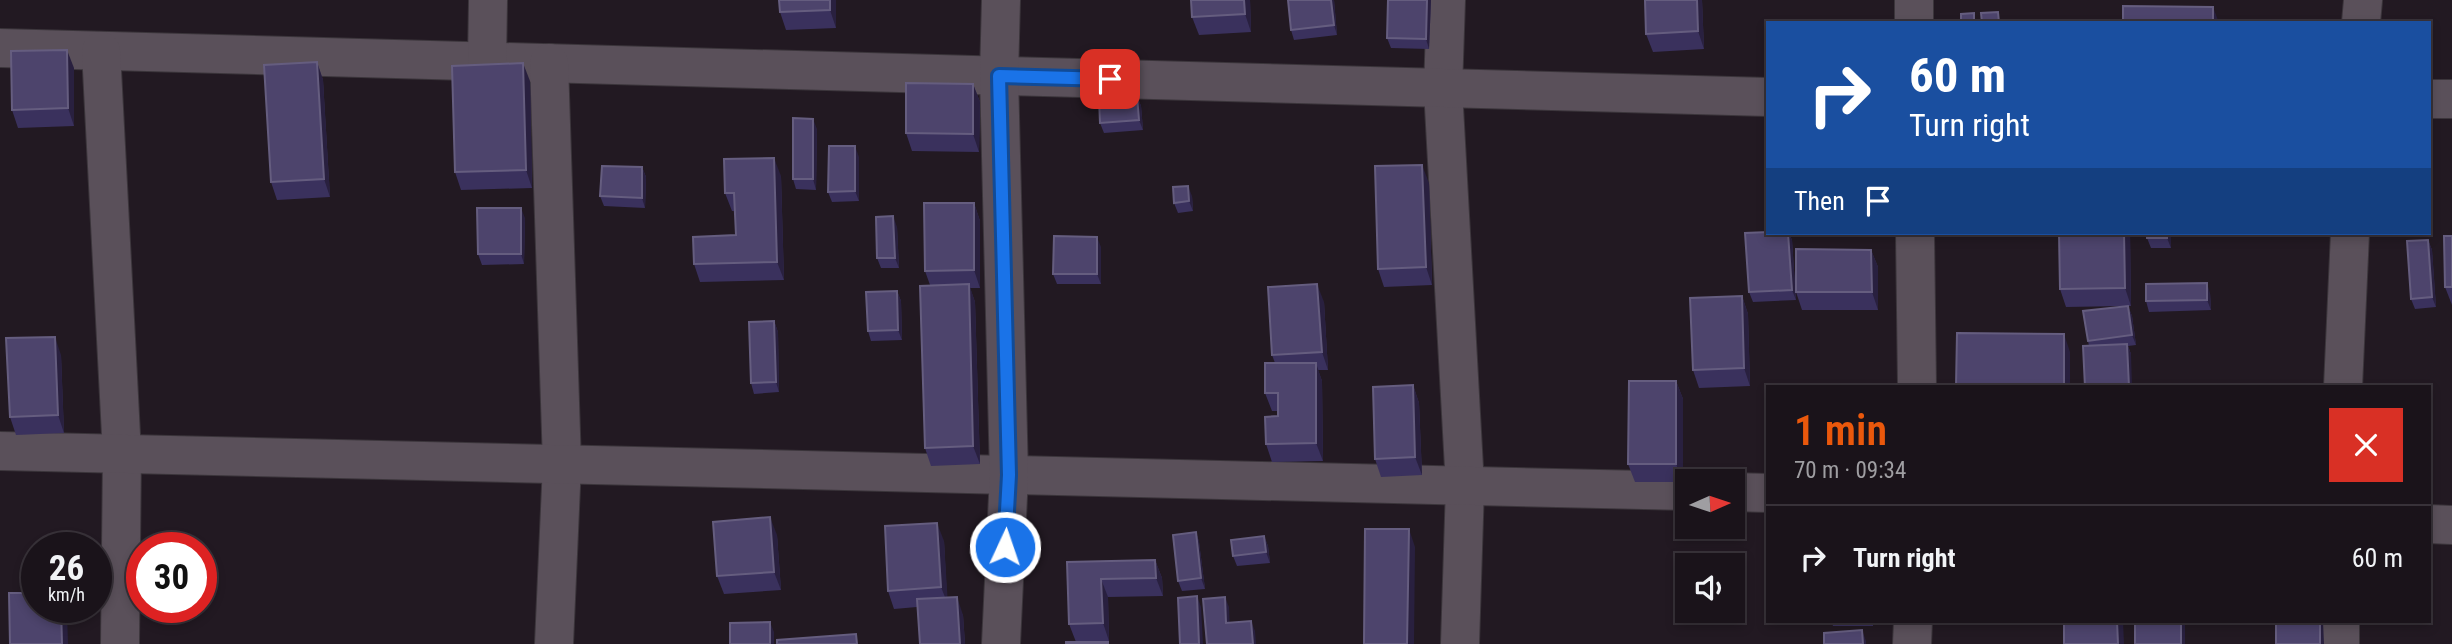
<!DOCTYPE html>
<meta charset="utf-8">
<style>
:root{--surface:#1a131a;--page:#272027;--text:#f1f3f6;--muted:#9f9ea2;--line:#383239;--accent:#ea580c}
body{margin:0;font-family:"Roboto Condensed",sans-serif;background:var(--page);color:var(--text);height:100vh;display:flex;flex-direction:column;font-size:26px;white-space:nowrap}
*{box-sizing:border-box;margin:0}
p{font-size:23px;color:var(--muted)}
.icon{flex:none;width:38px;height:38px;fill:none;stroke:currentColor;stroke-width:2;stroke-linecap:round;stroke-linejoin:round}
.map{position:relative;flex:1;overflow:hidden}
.drawer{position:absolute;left:1766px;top:385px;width:665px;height:238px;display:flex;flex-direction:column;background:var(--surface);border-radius:0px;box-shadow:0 4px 10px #0003,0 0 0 2px var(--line)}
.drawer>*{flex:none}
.top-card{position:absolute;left:1766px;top:21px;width:665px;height:214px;border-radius:0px;box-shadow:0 4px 10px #0003,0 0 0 2px var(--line);background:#1a4fa0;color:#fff;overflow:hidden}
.needle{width:46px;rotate:87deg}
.buttons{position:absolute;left:1675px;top:469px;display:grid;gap:14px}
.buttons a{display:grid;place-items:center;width:70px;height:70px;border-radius:0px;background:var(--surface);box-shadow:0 4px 10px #0003,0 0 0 2px var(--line);font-size:35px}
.speed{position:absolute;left:21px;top:532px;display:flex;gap:14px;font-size:35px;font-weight:700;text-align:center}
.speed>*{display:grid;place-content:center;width:91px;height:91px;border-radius:50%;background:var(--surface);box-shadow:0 4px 10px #0003,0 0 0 2px var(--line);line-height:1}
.speed small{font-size:18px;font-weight:400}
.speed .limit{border:10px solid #d22;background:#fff;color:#111}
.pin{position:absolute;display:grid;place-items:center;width:60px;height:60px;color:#fff;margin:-30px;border-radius:14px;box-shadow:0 4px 10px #0006}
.me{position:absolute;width:77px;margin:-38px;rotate:3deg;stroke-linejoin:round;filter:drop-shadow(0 0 5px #0008)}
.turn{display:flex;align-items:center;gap:24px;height:147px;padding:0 28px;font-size:32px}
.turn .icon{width:91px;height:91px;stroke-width:2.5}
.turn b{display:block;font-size:49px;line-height:60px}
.then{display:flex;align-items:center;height:66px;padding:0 28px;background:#0003;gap:14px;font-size:26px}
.round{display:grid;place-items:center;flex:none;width:74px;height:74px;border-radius:0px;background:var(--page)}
.headline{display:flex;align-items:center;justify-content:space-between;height:119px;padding:0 28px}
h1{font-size:42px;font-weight:600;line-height:52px;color:var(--accent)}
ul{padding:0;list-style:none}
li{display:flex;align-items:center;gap:21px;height:105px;padding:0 28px;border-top:2px solid var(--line)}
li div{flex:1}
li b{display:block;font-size:26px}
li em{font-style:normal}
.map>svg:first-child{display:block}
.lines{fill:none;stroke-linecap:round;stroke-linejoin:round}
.minor-casing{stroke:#3b353b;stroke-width:40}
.minor{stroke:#5a505a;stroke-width:38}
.wall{fill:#3a315d}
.shaded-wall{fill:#29203f}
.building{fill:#4d446c;stroke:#655d7f;stroke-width:2}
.route-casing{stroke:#114b97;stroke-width:18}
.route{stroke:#1a73e8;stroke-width:12}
</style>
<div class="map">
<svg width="2452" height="644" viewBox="0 0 2452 644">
<rect width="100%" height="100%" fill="#221922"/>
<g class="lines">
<defs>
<g id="minor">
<path d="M1446,0L1443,89L1465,486L1460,644"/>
<path d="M1914,23V0"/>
<path d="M2361,23L2363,0"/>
<path d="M0,48L1768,97"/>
<path d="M101,51L122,454L120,644"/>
<path d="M487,62L488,0"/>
<path d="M549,63L562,464L554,644"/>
<path d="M2429,99H2452"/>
<path d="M1915,233L1917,387"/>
<path d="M2343,387L2350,233"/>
<path d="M0,451L1687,491"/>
<path d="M1732,492L1768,493"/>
<path d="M2429,524L2452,525"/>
<path d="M2340,621V644"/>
<path d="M1001,644L1009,475L999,76L1001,0"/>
<path d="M1912,644L1913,621"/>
</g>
</defs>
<!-- minor casing -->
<use href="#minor" class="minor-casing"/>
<!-- minor -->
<use href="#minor" class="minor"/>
</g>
<!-- wall -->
<g class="wall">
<path d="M836,0V28L786,30L780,12Z"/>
<path d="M1250,0L1251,32L1199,35L1192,17Z"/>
<path d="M1288,0H1334L1337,35L1294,40L1291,30Z"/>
<path d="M1388,0H1431L1429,49L1391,48L1387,38Z"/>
<path d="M1702,0L1704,49L1653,52L1646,34Z"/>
<path d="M317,62L323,80L330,197L277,200L271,182Z"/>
<path d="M74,68V126L18,128L12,110Z"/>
<path d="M530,81L532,188L461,190L455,172Z"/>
<path d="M973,84L980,102L979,152L912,151L906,133Z"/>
<path d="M1137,96L1141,106L1143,130L1104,133L1100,123Z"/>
<path d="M817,129L816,190L796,189L793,179Z"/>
<path d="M859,157V201L832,202L828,192Z"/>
<path d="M642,167L646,177L645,208L604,206L600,196Z"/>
<path d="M781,176L784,280L700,282L694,264L736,235L735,211H732L725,193Z"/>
<path d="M1429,183L1432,285L1384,287L1378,269Z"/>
<path d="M1192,196L1193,211L1178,213L1174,203Z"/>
<path d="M974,203L980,221V288H970L975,302L980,464L931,466L925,448L930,285L925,271Z"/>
<path d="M525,218L524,264L482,265L478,254Z"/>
<path d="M897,227L899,268H881L877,258Z"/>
<path d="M1768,233H1789L1792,240L1796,300L1753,302L1749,292Z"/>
<path d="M2130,233L2131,306H2128L2132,316L2136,345L2128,346L2131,354L2089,346L2088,341L2124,306L2066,307L2060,289Z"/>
<path d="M2147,233H2171V248H2151L2147,238Z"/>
<path d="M2452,236V305L2445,287Z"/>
<path d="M2428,240L2432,250L2436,307L2415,309L2411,299Z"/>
<path d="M1101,247V284H1057L1053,274Z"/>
<path d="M1871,250L1878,267V310H1802L1796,292Z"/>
<path d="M897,291L901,301L902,340L871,341L868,331Z"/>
<path d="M2210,293L2211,310L2149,312L2146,301Z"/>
<path d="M1742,296L1748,314L1750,386L1699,388L1693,370Z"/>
<path d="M1324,302L1328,370H1318L1322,381L1323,461L1272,462L1266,444L1278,416V411H1272L1265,393L1275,363L1272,355Z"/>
<path d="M774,321L778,332L779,392L754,394L751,383Z"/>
<path d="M61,355L64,433L16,435L10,417Z"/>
<path d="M1676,381L1683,399V482H1635L1628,464Z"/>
<path d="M1413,385L1419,403L1422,475L1381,477L1375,459Z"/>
<path d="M1196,532L1199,542L1205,589L1182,591L1178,581Z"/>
<path d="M777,535L781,590L724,594L717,576Z"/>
<path d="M1264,536L1268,546L1270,563L1237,566L1233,556Z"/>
<path d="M944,541L947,598L963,615L965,644H920L917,607L894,609L888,591Z"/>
<path d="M1155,560L1162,578L1163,596L1108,597L1109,641L1076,642L1069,624L1067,562Z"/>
<path d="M1831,621H1873V626H1833Z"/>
</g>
<!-- shaded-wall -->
<g class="shaded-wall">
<path d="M830,0H836V28L830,10Z"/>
<path d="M1244,0H1250L1251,32L1245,14Z"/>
<path d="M1331,0H1334L1337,35L1334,25Z"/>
<path d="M1427,0H1431L1429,49L1426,39Z"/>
<path d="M1697,0H1702L1704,49L1698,31Z"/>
<path d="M2213,7L2219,23H2213Z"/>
<path d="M67,50L74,68V126L68,108Z"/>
<path d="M317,62L323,80L330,197L324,179Z"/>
<path d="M523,63L530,81L532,188L526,170Z"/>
<path d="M973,84L980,102L979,152L973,134Z"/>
<path d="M1137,96L1141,106L1143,130L1139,120Z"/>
<path d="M813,119L817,129L816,190L813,179Z"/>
<path d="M855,146L859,157V201L855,191Z"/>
<path d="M774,158L781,176L784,280L777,262Z"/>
<path d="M1422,165L1429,183L1432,285L1426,267Z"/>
<path d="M642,167L646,177L645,208L642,198Z"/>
<path d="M1188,186L1192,196L1193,211L1189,201Z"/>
<path d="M974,203L980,221V288L974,270Z"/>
<path d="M521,208L525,218L524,264L521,254Z"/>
<path d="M893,216L897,227L899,268L895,258Z"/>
<path d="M1788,233L1792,240L1796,300L1792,290Z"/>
<path d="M2124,233H2130L2131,306L2125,288Z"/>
<path d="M2167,233H2171V248L2167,238Z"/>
<path d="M1097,237L1101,247V284L1097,274Z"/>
<path d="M2428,240L2432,250L2436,307L2432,297Z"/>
<path d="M1871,250L1878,267V310L1872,292Z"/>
<path d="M2207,283L2210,293L2211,310L2207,300Z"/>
<path d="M969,284L975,302L980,464L973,446Z"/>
<path d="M1317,284L1324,302L1328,370L1322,352Z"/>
<path d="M897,291L901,301L902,340L898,330Z"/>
<path d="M1742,296L1748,314L1750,386L1744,368Z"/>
<path d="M2128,306L2132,316L2136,345L2132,335Z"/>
<path d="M774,321L778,332L779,392L776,382Z"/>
<path d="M2064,334L2070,352V387H2064Z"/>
<path d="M55,337L61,355L64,433L58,415Z"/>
<path d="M2127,344L2131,354L2132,387H2129Z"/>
<path d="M1316,363L1322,381L1323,461L1316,443Z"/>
<path d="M1676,381L1683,399V482L1676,464Z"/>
<path d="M1413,385L1419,403L1422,475L1415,457Z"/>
<path d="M770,517L777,535L781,590L774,572Z"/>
<path d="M937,523L944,541L948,605L941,587Z"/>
<path d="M1409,529L1415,547L1414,644H1407Z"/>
<path d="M1196,532L1199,542L1205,589L1201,578Z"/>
<path d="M1264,536L1268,546L1270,563L1266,552Z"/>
<path d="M1155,560L1162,578L1163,596L1156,578Z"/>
<path d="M1101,579L1108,597L1109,641L1103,623Z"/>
<path d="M1197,596L1201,607L1203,644H1199Z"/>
<path d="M957,597L963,615L965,644H960Z"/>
<path d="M1225,597L1229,607L1230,633L1226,623Z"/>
<path d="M61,607H66L67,611L68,644H62Z"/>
<path d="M1251,621L1255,631L1256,644H1253Z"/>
<path d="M2117,621H2123L2124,644H2118Z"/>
<rect x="2181" y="621" width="4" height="23"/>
<path d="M2320,621H2323L2324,644H2320Z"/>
<path d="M770,622L774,632V644H770Z"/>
<path d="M1862,630L1866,641V644H1863Z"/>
</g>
<!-- building -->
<g class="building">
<path d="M779,0H830V10L780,12Z"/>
<path d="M1191,0H1244L1245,14L1192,17Z"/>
<path d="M1288,0H1331L1334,25L1291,30Z"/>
<path d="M1388,0H1427L1426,39L1387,38Z"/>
<path d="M1645,0H1697L1698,31L1646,34Z"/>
<path d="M2123,6L2213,7V23H2123Z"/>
<path d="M1998,12L1999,23H1982L1981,13Z"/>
<path d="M1974,13V23H1961V14Z"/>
<path d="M67,50L68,108L12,110L11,51Z"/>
<path d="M317,62L324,179L271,182L264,65Z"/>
<path d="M523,63L526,170L455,172L452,66Z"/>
<path d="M906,83L973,84V134L906,133Z"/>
<path d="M1137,96L1139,120L1100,123L1099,99Z"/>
<path d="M793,118L813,119V179H793Z"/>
<path d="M829,146H855V191L828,192Z"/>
<path d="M774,158L777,262L694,264L693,237L736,235L734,193H725L724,159Z"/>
<path d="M1422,165L1426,267L1378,269L1375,166Z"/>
<path d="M602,166L642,167V198L600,196Z"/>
<path d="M1188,186L1189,201L1174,203L1173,187Z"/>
<path d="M924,203H974V270L925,271Z"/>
<path d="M477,208H521V254H478Z"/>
<path d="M893,216L895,258H877L876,217Z"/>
<path d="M1768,232V233H1788L1792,290L1749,292L1745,233Z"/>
<path d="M2059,233H2124L2125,288L2060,289Z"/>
<rect x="2147" y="233" width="20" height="5"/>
<path d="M1054,236L1097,237V274H1053Z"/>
<path d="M2444,236H2452V287H2445Z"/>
<path d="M2428,240L2432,297L2411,299L2407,241Z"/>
<path d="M1796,249L1871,250L1872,292H1796Z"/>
<path d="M2207,283V300L2146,301V284Z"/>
<path d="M969,284L973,446L925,448L920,286Z"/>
<path d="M1317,284L1322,352L1272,355L1268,287Z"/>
<path d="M897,291L898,330L868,331L866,292Z"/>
<path d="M1742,296L1744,368L1693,370L1690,298Z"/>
<path d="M2128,306L2132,335L2088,341L2083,311Z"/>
<path d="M774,321L776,382L751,383L749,322Z"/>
<path d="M1957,333L2064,334V387H1956Z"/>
<path d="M55,337L58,415L10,417L6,338Z"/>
<path d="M2127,344L2129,387H2085L2083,346Z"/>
<path d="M1265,363H1316V443L1266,444L1265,417L1278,416V393H1265Z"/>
<path d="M1629,381H1676V464H1628Z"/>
<path d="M1413,385L1415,457L1375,459L1373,387Z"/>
<path d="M770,517L774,572L717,576L713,522Z"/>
<path d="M937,523L941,587L888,591L885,526Z"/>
<path d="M1365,529H1409L1407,644H1364Z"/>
<path d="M1196,532L1201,578L1178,581L1173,535Z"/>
<path d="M1264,536L1266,552L1233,556L1231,540Z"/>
<path d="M1155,560L1156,578L1101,579L1103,623L1069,624L1067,562Z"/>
<path d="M9,593H37V607H61L62,644H10Z"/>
<path d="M1197,596L1199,644H1180L1178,598Z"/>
<path d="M957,597L960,644H920L917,599Z"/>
<path d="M1225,597L1226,623L1251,621L1253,644H1207L1203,599Z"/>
<path d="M2064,621H2117L2118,644H2064Z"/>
<rect x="2135" y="621" width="46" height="23"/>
<rect x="2276" y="621" width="44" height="23"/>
<path d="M770,622V644H730V623Z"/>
<path d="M1862,630L1863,644H1824V633Z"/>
<path d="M856,634L857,644H777V640Z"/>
<rect x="1066" y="642" width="42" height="2"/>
</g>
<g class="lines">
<defs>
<path id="route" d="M1005,547L1009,475L999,76L1110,79"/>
</defs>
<!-- route casing -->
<use href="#route" class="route-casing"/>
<!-- route -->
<use href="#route" class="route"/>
</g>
</svg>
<div class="buttons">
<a><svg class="needle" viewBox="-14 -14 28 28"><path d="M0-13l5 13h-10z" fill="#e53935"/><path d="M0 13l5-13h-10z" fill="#9f9ea2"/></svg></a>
<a><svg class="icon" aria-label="sound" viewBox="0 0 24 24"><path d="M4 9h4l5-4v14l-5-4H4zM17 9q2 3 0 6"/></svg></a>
</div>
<div class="speed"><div>26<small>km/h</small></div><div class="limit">30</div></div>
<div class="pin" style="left:1110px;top:79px;background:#d93025"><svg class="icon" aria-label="arrive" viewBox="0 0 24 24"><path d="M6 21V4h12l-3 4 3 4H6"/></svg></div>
<svg class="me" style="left:1005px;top:547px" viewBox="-20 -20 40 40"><circle r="17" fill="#1a73e8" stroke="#fff" stroke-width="3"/><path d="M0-11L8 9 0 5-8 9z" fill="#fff"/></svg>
<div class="top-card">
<div class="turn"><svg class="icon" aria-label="right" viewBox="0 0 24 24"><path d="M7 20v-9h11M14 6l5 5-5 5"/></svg><div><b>60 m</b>Turn right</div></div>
<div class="then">Then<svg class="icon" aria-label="arrive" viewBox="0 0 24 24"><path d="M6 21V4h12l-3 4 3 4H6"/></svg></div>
</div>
<section class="drawer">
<div class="headline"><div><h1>1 min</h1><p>70 m · 09:34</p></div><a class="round" style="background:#d93025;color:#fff"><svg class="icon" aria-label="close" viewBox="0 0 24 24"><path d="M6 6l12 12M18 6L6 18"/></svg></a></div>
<ul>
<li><svg class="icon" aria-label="right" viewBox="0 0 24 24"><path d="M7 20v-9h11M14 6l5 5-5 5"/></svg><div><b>Turn right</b></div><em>60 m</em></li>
</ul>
</section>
</div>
